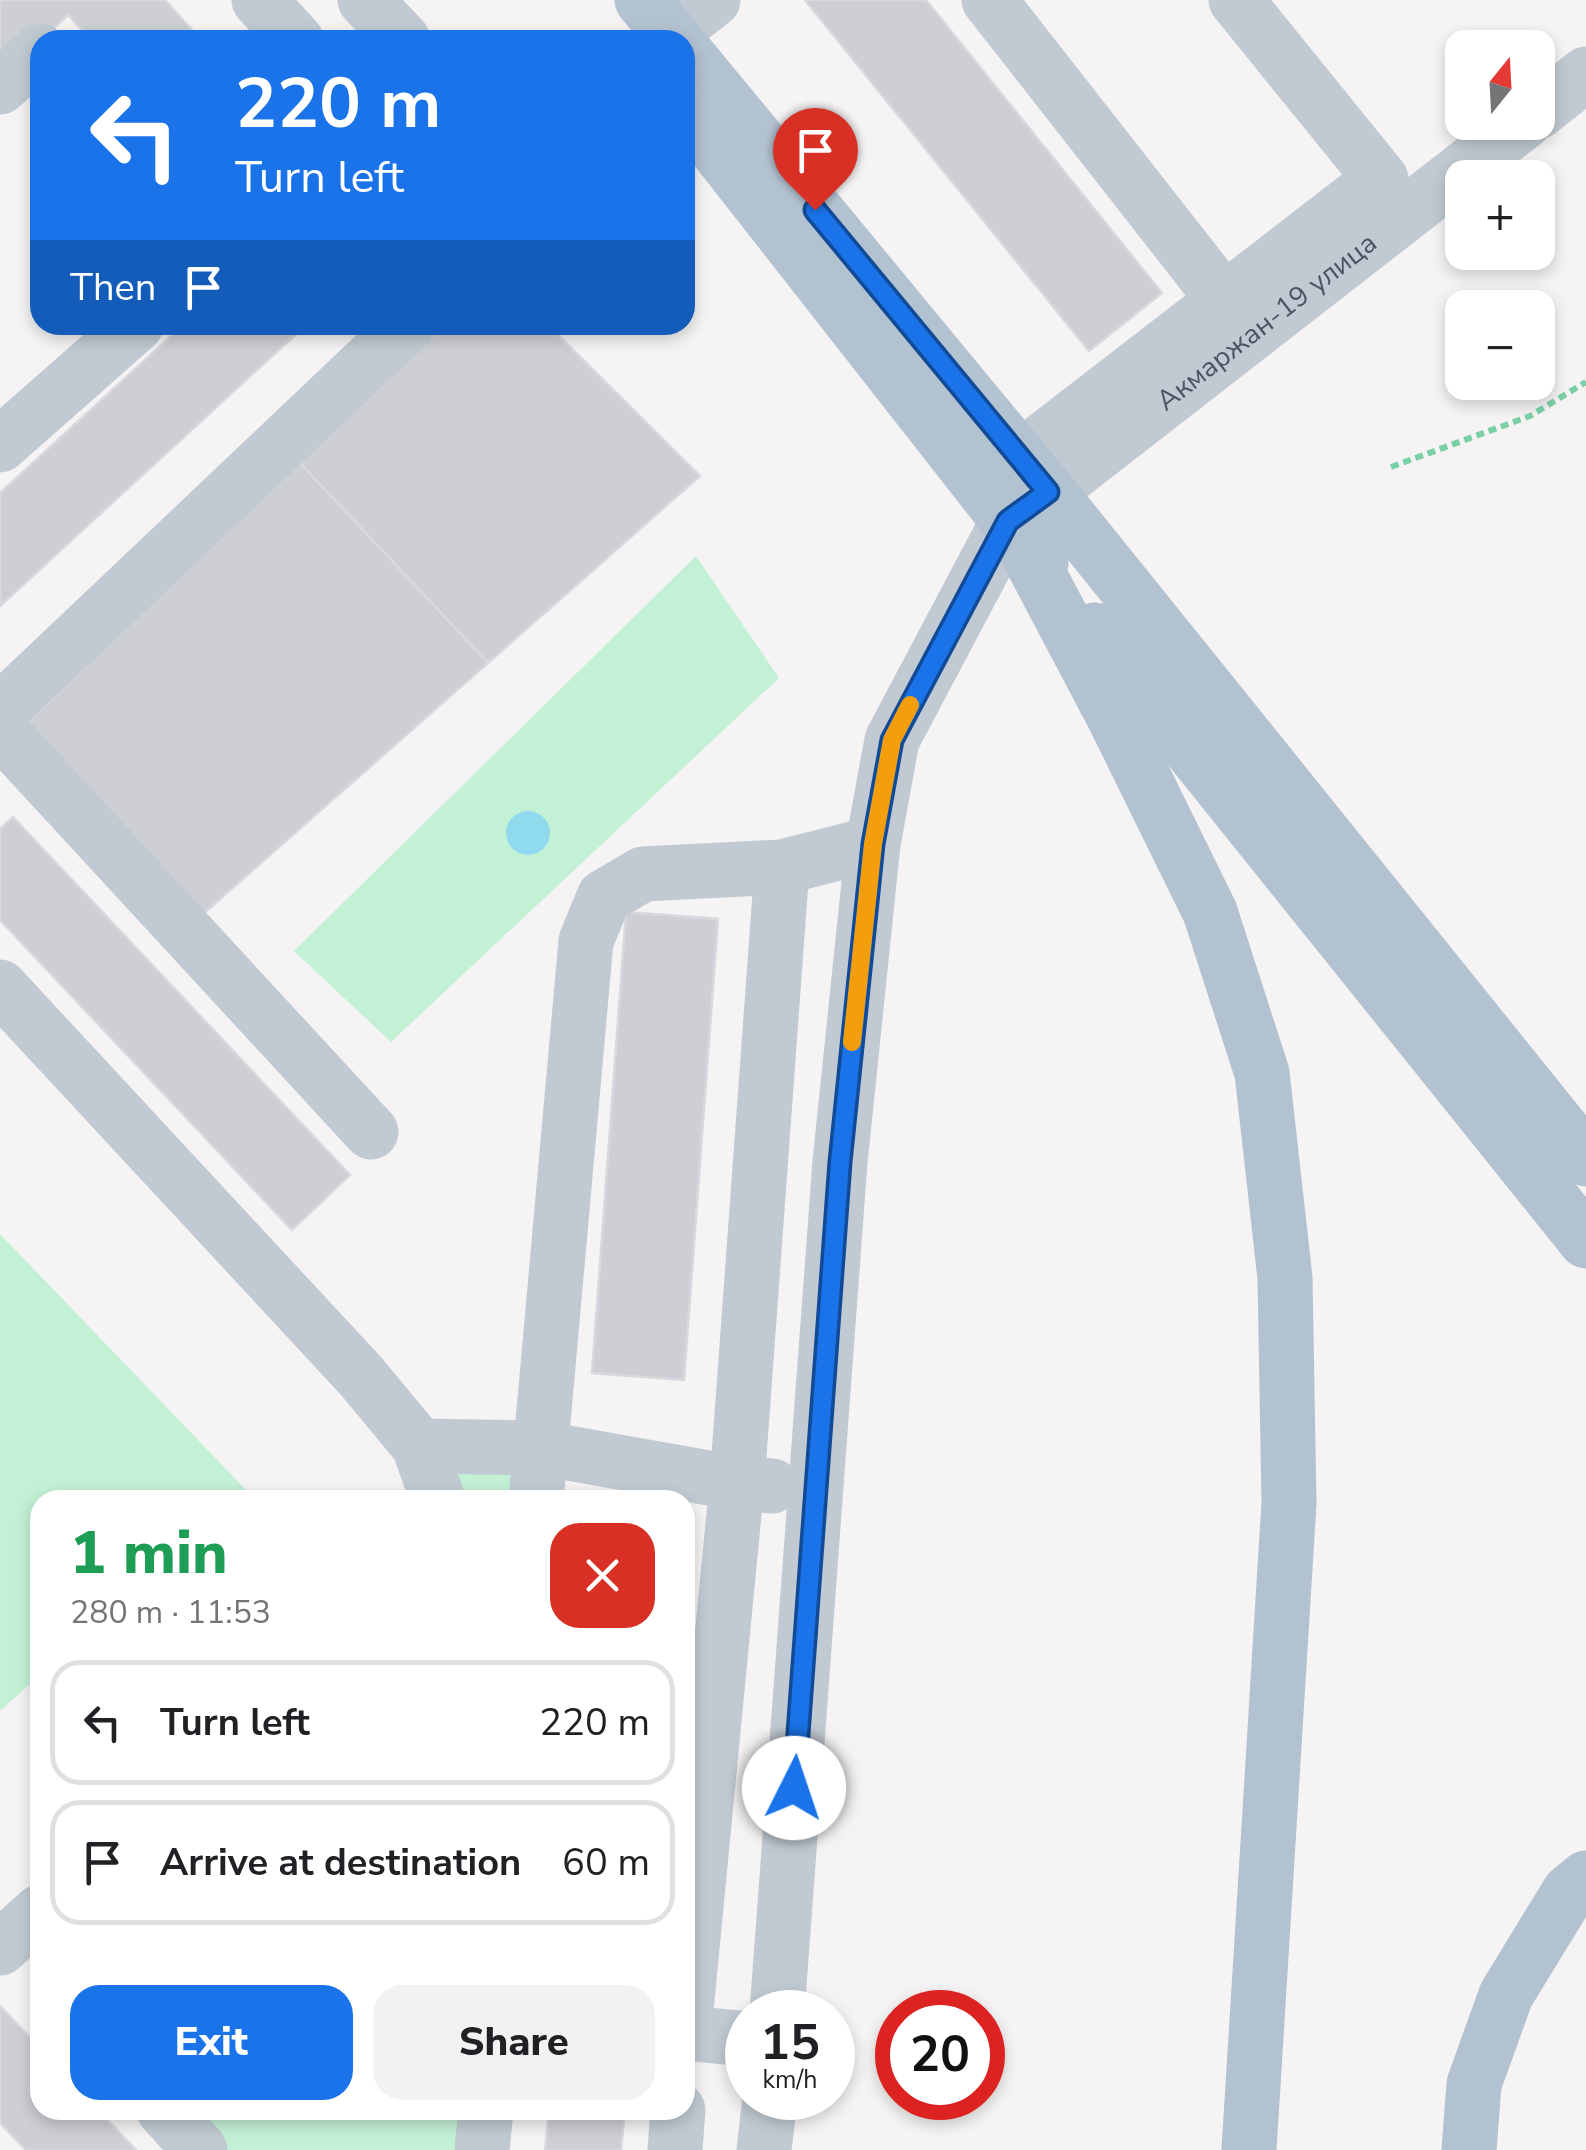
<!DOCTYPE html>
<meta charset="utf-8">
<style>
:root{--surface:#fff;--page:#f2f2f2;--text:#202124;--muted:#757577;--line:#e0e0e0;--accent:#1a73e8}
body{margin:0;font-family:"Nunito Sans",sans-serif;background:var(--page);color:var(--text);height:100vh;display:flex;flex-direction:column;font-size:38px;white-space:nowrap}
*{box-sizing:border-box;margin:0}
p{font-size:32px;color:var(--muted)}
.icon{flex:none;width:55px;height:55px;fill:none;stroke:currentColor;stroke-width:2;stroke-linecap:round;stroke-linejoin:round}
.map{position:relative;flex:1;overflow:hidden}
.panel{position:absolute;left:30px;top:1490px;width:665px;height:630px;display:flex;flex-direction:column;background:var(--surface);border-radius:30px;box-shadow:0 5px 15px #0003}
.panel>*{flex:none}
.banner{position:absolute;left:30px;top:30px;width:665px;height:305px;border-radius:30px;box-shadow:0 5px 15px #0003;background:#1a73e8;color:#fff;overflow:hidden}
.needle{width:65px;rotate:18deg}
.tools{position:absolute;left:1445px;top:30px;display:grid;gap:20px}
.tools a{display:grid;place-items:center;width:110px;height:110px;border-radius:20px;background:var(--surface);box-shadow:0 5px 15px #0003;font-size:50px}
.speed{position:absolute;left:725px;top:1990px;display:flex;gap:20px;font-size:50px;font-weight:700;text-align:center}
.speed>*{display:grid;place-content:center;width:130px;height:130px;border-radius:50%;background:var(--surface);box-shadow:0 5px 15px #0003;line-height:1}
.speed small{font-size:25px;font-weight:400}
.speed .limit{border:15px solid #d22;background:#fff;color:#111}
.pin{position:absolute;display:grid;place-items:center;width:85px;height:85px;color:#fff;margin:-102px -42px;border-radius:50% 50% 50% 0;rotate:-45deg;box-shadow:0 0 10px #0007}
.pin .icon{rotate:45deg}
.me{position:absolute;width:110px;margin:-55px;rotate:4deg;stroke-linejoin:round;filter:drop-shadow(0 0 8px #0008)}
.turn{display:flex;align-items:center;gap:35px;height:210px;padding:0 40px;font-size:45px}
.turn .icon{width:130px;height:130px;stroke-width:2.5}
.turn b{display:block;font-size:70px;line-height:85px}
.then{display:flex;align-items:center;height:95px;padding:0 40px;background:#0003;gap:20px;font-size:38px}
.round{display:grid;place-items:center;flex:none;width:105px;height:105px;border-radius:30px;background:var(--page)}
.head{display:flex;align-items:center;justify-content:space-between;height:170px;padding:0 40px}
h1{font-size:60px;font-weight:800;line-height:75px;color:#1e9e55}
.action{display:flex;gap:20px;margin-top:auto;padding:20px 40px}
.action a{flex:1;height:115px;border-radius:30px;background:var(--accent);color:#fff;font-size:40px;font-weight:800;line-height:115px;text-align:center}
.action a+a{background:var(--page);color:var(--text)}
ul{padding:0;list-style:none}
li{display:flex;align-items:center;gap:30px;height:125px;margin:0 20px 15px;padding:0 20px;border:5px solid var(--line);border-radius:30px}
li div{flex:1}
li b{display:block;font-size:38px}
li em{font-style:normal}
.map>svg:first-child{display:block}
.green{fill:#c3f1d5}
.water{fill:#90daee}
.building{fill:#cdcfd5;stroke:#d7d9de;stroke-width:2.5}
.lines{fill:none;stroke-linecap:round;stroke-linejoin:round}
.path{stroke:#7ad0a6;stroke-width:6;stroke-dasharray:8 5;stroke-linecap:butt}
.minor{stroke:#c1cad2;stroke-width:55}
.major{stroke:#b3c2d1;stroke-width:55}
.route-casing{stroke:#114b97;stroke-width:25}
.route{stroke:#1a73e8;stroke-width:18}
.slow{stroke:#f59e0b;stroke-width:18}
.labels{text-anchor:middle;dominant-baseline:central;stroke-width:8;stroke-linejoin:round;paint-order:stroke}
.street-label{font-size:28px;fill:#4a5661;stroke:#fff}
</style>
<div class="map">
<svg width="1586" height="2150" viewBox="0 0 1586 2150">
<rect width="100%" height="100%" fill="#f5f3f3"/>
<!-- green -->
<g class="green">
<path d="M696,556L779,678L391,1042L294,951Z"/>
<path d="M0,1234L247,1491L237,1500H40V1675L0,1711Z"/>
<path d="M419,1446L540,1448L536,1500H438Z"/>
<path d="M164,2110H485L480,2150H200Z"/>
</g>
<!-- water -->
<circle class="water" cx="528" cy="833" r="22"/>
<!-- building -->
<g class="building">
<path d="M0,0H165L201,40H91L68,15L0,78Z"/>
<path d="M805,0H926L1162,293L1089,351Z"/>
<path d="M183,325H306L0,606V493Z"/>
<path d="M445,325H548L700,476L488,663L298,461Z"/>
<path d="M298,461L488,663L195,921L20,730Z"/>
<path d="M13,817L350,1175L292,1230L0,920V829Z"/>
<path d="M626,912L718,919L684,1380L592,1373Z"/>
<path d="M0,2006L40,2048V2110H98L136,2150H26L0,2123Z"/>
<path d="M549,2110H625L621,2150H545Z"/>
</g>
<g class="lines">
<!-- path -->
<path class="path" d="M1391,467L1530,416L1586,382"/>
<!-- minor -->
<g class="minor">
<path d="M259,0L296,40"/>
<path d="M365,0L403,40"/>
<path d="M989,0L1224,300"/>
<path d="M670,34L713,0"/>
<path d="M0,87L40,51"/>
<path d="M1538,112L1586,74"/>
<path d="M0,445L136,325"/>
<path d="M1020,458L1381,179L1236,0"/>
<path d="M0,711L407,325"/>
<path d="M0,730L371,1132"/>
<path d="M0,987L361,1376L419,1446L438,1500"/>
<path d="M419,1446L540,1448L737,1483L772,1486"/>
<path d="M536,1500L586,941L604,897L643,874L782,867L873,844"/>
<path d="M0,1948L40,1912"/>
<path id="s1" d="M777,2012L840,1162L873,844L892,740L1008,521L1048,492L1524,122"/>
<path d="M685,2020L737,1483L782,867"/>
<path d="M685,2033L748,2039"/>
<path d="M164,2110L200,2150"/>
<path d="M482,2150L486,2110"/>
<path d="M675,2150L678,2110"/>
<path d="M764,2150L770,2098"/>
</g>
<!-- major -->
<g class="major">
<path d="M642,0L675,40"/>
<path d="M685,52L1060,506L1586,1159"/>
<path d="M685,109L1041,563"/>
<path d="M1018,535L1115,719L1210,912L1262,1073L1285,1278L1289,1503L1249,2150"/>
<path d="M1095,630L1586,1241"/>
<path d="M1469,2150L1474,2084L1506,1995L1569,1892L1586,1878"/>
</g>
</g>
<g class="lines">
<defs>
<path id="route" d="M794,1788L840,1162L873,844L892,740L1008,521L1048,492L815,210"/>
</defs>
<!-- route casing -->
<use href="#route" class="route-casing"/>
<!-- route -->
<use href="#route" class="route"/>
<!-- slow -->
<path class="slow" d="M852,1042L873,844L892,740L910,705"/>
</g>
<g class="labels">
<!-- street labels -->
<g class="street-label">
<text stroke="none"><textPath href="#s1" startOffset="1852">Акмаржан-19 улица</textPath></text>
</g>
</g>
</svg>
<div class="tools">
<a><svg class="needle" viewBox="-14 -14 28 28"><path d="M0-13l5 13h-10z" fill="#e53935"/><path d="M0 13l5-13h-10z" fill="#757577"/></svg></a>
<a>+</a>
<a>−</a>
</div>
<div class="speed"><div>15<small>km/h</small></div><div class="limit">20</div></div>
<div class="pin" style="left:815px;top:210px;background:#d93025"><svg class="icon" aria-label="arrive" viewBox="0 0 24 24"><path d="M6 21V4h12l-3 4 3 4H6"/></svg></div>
<svg class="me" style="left:794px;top:1788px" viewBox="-20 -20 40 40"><circle r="19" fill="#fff"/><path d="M0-13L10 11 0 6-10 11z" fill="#1a73e8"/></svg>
<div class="banner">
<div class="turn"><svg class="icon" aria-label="left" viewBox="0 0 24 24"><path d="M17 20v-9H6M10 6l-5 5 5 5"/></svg><div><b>220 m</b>Turn left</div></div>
<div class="then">Then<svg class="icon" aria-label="arrive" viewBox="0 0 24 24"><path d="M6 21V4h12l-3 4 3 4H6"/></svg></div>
</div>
<section class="panel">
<div class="head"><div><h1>1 min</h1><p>280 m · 11:53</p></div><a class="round" style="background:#d93025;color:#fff"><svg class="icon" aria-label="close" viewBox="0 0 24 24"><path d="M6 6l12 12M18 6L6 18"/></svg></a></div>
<ul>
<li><svg class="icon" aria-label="left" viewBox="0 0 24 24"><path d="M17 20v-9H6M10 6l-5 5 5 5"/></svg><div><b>Turn left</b></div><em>220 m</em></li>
<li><svg class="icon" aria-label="arrive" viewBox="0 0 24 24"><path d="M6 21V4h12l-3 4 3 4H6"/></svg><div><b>Arrive at destination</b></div><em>60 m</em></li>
</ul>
<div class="action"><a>Exit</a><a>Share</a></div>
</section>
</div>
